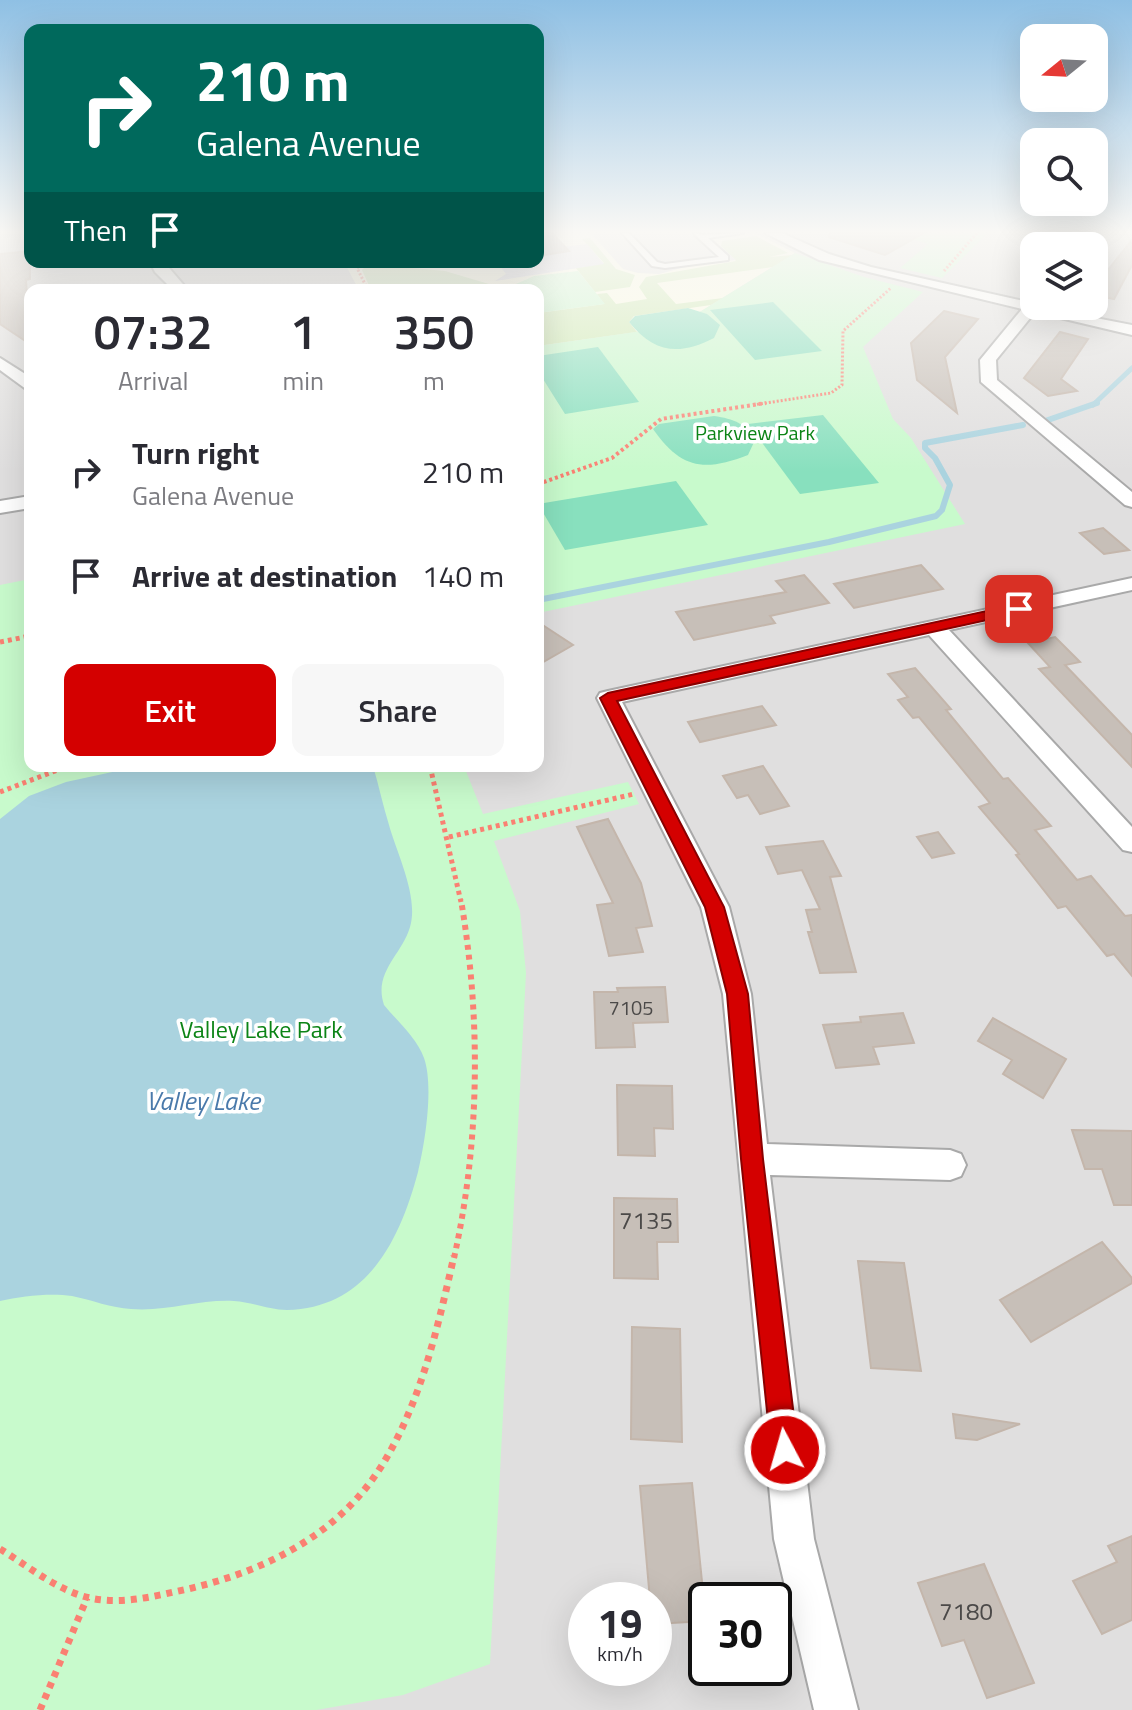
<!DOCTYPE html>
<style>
:root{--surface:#fff;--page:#f7f7f7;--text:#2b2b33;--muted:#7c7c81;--accent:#d40000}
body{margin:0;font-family:"Titillium Web",sans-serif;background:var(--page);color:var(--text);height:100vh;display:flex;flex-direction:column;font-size:30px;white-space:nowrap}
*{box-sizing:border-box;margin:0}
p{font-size:26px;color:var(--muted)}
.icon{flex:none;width:44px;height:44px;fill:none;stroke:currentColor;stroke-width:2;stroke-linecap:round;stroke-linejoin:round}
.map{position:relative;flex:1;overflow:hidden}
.side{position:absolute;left:24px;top:284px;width:520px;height:488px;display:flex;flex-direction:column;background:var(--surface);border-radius:16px;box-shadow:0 8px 32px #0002}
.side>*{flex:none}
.banner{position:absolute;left:24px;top:24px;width:520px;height:244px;border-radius:16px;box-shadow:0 8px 32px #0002;background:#00695c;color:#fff;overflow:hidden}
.needle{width:52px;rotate:252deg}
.tools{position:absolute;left:1020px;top:24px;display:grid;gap:16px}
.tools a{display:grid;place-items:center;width:88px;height:88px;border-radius:16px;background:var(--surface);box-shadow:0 8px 32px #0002;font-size:40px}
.speed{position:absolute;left:568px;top:1582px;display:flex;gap:16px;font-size:40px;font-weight:700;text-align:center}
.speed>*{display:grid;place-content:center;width:104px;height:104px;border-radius:50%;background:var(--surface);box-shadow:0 8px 32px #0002;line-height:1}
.speed small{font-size:20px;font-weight:400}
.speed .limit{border:4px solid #111;border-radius:12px;background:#fff;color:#111}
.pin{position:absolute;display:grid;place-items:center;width:68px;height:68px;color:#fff;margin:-34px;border-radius:16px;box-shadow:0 4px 12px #0006}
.me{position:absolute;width:88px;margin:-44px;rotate:354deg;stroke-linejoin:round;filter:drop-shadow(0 0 6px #0008)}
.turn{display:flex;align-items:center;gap:28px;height:168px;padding:0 40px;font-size:36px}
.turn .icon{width:104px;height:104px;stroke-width:2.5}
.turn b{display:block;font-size:56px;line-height:68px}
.then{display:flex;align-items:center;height:76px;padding:0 40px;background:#0003;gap:16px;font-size:30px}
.eta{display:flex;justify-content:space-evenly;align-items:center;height:136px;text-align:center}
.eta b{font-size:48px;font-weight:600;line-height:56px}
.primary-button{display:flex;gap:16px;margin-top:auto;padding:16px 40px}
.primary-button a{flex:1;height:92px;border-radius:16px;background:var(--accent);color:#fff;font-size:32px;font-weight:600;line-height:92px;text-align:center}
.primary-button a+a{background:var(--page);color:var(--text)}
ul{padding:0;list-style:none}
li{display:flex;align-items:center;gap:24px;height:104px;padding:0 40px}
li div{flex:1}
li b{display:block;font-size:30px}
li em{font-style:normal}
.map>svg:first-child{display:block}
.residential{fill:#e0dfdf;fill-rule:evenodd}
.education{fill:#ffffe5}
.grass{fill:#cdebb0}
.park{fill:#c8facc}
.pitch{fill:#88e0be}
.parking{fill:#e2e2e2}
.plaza{fill:#dddde8}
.water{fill:#aad3df}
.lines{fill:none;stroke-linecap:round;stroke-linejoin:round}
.stream-far1{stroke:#aad3df;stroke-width:5}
.stream{stroke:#aad3df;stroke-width:6}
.building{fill:#c7bfb8;stroke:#c4b6ab;stroke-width:2}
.lane-casing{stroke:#a9a9a9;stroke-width:4}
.street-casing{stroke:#a9a9a9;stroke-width:4}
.path-far4{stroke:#fa8072;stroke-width:3;stroke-dasharray:2 2;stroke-linecap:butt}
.path-far3{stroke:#fa8072;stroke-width:4;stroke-dasharray:3 3;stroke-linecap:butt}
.path-far2{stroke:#fa8072;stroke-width:5;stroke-dasharray:4 4;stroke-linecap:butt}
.path-far1{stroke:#fa8072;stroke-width:6;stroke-dasharray:5 5;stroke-linecap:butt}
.path{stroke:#fa8072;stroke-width:7;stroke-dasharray:6 6;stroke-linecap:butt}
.lane{fill:#fff;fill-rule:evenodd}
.street{fill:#fff;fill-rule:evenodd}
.route{fill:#d40000;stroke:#8a0000;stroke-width:2}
.labels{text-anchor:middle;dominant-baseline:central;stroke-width:7;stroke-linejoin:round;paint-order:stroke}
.far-park-label{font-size:20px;fill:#0c8416;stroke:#fff}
.number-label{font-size:20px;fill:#4b4948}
.park-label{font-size:24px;fill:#0c8416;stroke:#fff}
.near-number-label{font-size:24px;fill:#4b4948}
.water-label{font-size:26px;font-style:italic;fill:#4a7aab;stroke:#fff}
</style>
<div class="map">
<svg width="1132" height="1710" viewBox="0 0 1132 1710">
<rect width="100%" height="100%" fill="#f2efe9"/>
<!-- residential -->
<path class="residential" d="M0,233H30V262H538V233H1132V1710H0ZM1034,246H1094V306H1034ZM30,290H538V766H30ZM586,1600H654V1668H586ZM706,1600H774V1668H706Z"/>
<!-- education -->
<path class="education" d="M538,233H755L795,253L677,326L538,346V290H359L344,262H538Z"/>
<!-- grass -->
<g class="grass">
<path d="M756,236L788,253L769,257L793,255L773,267L657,283L676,304L723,298L711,305L634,316L629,322L637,332L538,346V313L604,304L597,294L607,293L616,304L647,299L639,287L646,277L736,261L721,246L722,241Z"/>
<path d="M590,238L616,269L635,275L630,287L595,292L575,267L604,263L582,239Z"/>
<path d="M370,262H398L401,267L445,271L499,287L496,290H371L362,270Z"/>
</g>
<!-- park -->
<g class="park">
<path d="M894,233H988L942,278L900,268L928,244Z"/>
<path d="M795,253L864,277L923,292L863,347L893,419L911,438L965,524L538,613V346L677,326Z"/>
<path d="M578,271L605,304L538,313V290H502L534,276Z"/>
<path d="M30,579V766H464L483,814L628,782L639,804L494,841L520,911L526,973L490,1664L403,1695L316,1710H0V585Z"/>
</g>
<!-- pitch -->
<g class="pitch">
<path d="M773,302L822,351L755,360L710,310Z"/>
<path d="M688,308L707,314L720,325L714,338C679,356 654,353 629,322L635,316Z"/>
<path d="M598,347L639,402L565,414L538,371V356Z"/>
<path d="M823,415L879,483L800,494L748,424Z"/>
<path d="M714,416C734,419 745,423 755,440L748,455C704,472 681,469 653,429L659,424Z"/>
<path d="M676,481L708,525L565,550L538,504Z"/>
</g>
<!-- parking -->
<path class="parking" d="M591,233H706L736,260L689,266L659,274L638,273L623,269Z"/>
<!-- plaza -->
<path class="plaza" d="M587,244L604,264L495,281L506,274L497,262H538V250Z"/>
<!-- water -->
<path class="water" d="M140,766H373C379,786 383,806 389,825C397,854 419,897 410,927C402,955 373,972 384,1005C397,1021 417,1038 424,1058C434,1086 425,1144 418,1172C400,1239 368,1308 287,1310C269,1310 252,1302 234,1301C200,1299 166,1312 131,1309C111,1308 92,1300 72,1296C50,1293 22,1296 0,1301V819L29,796L66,782Z"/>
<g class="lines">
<!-- stream-far1 -->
<path class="stream-far1" d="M1093,405L1132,368"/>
<!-- stream -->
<g class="stream">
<path d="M1048,420L1097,403"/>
<path d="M538,600L829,542L936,516L942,510L950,485L935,458L925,448V443L1023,425"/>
</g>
</g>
<!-- building -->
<g class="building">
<path d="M538,233H552L569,251L538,256Z"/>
<path d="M830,233H924L885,255L829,237Z"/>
<path d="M1132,240V265L1114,299L1094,295V287Z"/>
<path d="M30,251V279L26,280L30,344L0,324V254Z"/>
<path d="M944,311L978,319L945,357L957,413L917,380L911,343Z"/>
<path d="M1060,332L1088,339L1061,379L1077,391L1048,396L1024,378Z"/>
<path d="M1103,528L1129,550L1104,554L1080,533Z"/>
<path d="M921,565L943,589L854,608L834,584Z"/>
<path d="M804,575L829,603L770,616L775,623L694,640L676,612L786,592L776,581Z"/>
<path d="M538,622L573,645L538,665Z"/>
<path d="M1055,637L1080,662L1065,665L1132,735V767L1039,669L1050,667L1028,643Z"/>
<path d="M915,668L951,709L946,710L1003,779L1008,778L1051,826L1035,830L1077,880L1091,876L1125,916L1132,915V976L1114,954L1107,956L1066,906L1058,908L1016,855L1019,854L979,807L990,803L919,717L913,718L898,700L908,697L888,674Z"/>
<path d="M762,706L776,725L700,742L688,722Z"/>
<path d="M763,766L789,806L760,814L748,795L737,798L723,776Z"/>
<path d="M608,819L641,883L652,926L636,928L643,952L609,956L597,905L613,903L577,827Z"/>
<path d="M938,832L954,853L932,858L917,837Z"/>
<path d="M823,841L841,876L830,877L856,972L820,973L808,932H812L806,910L820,909L802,870L778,874L766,847Z"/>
<path d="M665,987L668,1022L633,1023L635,1047L596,1048L594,992H618L617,988Z"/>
<path d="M903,1013L914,1043L873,1047L879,1064L836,1068L823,1025L861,1022L860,1017Z"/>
<path d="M993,1018L1066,1059L1043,1098L1003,1074L1012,1060L978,1041Z"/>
<path d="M617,1085L672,1086L673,1129L654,1128L655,1156L618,1155Z"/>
<path d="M1072,1130L1132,1131V1205H1114L1102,1169H1085Z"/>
<path d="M614,1198L677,1199L678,1242H657L658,1279L614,1278Z"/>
<path d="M1102,1242L1132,1278V1283L1031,1342L1000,1300Z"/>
<path d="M858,1261L904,1263L921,1371L871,1368Z"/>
<path d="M632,1327L680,1329L682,1442L631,1439Z"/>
<path d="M953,1414L1020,1424L977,1440L956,1438Z"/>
<path d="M692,1483L706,1621L654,1624V1600H650L640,1486Z"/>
<path d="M1132,1536V1620L1102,1634L1073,1581L1117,1562L1108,1546Z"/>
<path d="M984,1564L1034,1683L987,1698L964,1640L942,1646L918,1583Z"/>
</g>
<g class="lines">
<defs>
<path id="lane" d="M622,233H629L657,262L665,264L719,257L695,235L694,233L703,235L743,233L708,238L728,256V260L665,268L652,266Z"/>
<g id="street">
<path d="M765,233H782L829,254L871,267L1028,302L1034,300V306L1132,325V335L1035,312L996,360L997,380L1132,492V507L1125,505L981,382L980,360L1022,309L819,260Z"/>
<path d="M1086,233H1100L1089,246H1075Z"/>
<path d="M150,262H164L188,290H173L155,272Z"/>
<path d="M0,358L30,377V392L0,370Z"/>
<path d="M30,496V508L0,513V501Z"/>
<path d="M1132,578V590L949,630L1132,827V852L1123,850L929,635L622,702L729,907L751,994L767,1144L950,1150L961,1154L966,1165L961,1176L950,1180L770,1175L814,1539L858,1710H814L774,1539L723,994L701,907L597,698L600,693L608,691Z"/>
</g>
</defs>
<!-- lane casing -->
<use href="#lane" class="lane-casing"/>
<!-- street casing -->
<use href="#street" class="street-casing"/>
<!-- path-far4 -->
<g class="path-far4">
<path d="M365,262L357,268L368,290"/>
<path d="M944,271L977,233"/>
<path d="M753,405L831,393L842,385L843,331L891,288"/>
</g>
<!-- path-far3 -->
<path class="path-far3" d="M538,484L612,458L661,419L766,403"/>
<!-- path-far2 -->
<g class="path-far2">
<path d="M0,642L30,636"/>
<path d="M430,766L461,902"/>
<path d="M0,792L68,766"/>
<path d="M449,837L634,794"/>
</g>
<!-- path-far1 -->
<path class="path-far1" d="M454,1258C480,1142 481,1018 461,900"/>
<!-- path -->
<g class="path">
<path d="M0,1549C28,1566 58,1591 90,1598C118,1604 147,1598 174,1592C258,1575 339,1537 384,1462C422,1399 438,1326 454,1256"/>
<path d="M40,1710L87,1598"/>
</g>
<!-- lane -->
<use href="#lane" class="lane"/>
<!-- street -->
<use href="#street" class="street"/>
</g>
<!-- sky -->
<linearGradient id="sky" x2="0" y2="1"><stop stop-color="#8fc0e4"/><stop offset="0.49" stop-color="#f9f8f5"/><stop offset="1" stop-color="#f9f8f5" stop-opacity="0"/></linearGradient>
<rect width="1132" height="472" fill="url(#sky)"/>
<!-- route -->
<path class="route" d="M1019,604L1024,606V612L617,701L724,907L748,994L763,1159L798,1450L794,1460L785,1463L775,1460L771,1450L741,1159L727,994L705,907L600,698L608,693Z"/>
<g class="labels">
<!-- far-park labels -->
<g class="far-park-label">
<text x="755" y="432">Parkview Park</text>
</g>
<!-- number labels -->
<g class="number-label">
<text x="631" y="1007">7105</text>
</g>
<!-- park labels -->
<g class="park-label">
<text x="261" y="1029">Valley Lake Park</text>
</g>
<!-- near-number labels -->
<g class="near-number-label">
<text x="646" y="1220">7135</text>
<text x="966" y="1611">7180</text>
</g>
<!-- water labels -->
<g class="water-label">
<text x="203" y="1100">Valley Lake</text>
</g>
</g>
</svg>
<div class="tools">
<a><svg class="needle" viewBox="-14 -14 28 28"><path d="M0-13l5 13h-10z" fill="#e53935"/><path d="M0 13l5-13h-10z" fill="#7c7c81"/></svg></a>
<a><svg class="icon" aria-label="search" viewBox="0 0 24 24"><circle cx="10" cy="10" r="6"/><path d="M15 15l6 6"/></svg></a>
<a><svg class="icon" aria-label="layers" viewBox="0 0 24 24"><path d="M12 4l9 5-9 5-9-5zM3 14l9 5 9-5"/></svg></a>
</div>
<div class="speed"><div>19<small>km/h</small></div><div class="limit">30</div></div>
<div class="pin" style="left:1019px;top:609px;background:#d93025"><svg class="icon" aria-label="arrive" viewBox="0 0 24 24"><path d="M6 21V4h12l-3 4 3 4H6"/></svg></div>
<svg class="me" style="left:785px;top:1450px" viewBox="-20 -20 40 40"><circle r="17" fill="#d40000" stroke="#fff" stroke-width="3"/><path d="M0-11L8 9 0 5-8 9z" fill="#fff"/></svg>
<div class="banner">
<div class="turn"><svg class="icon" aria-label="right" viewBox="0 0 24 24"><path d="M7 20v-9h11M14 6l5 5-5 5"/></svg><div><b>210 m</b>Galena Avenue</div></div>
<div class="then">Then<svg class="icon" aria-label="arrive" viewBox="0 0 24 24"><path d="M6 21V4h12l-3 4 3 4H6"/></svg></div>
</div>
<section class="side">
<div class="eta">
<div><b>07:32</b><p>Arrival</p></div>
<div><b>1</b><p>min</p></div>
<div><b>350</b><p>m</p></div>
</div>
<ul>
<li><svg class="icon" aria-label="right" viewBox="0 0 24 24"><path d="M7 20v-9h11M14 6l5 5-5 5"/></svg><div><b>Turn right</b><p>Galena Avenue</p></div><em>210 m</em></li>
<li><svg class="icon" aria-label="arrive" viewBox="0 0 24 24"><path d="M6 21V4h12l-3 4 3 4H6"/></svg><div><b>Arrive at destination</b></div><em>140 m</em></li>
</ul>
<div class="primary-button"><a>Exit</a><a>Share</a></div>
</section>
</div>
